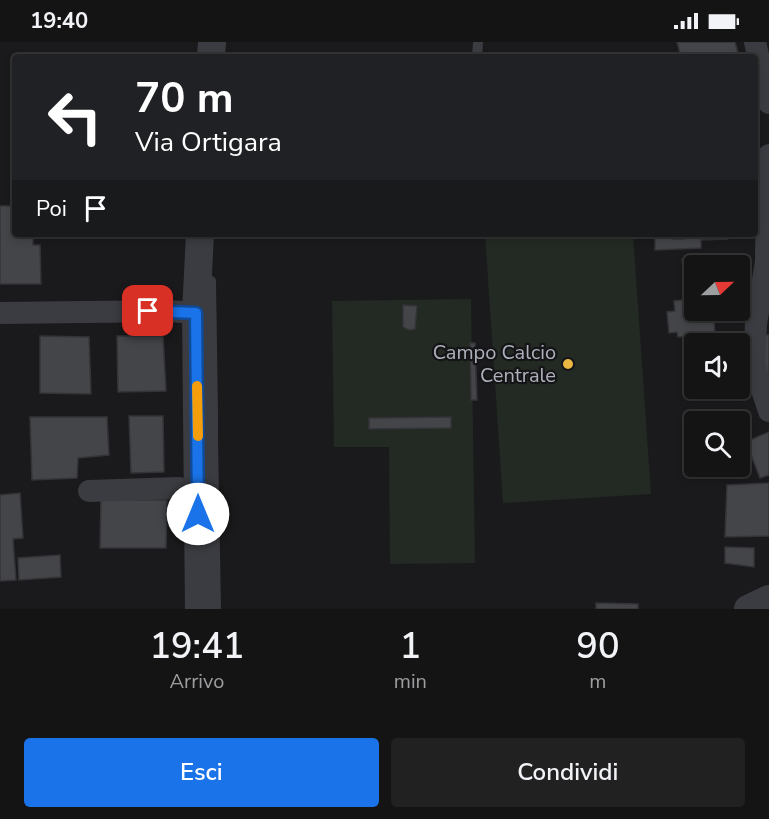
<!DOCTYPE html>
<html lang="it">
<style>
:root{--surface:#141415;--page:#212122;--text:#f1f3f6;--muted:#9d9ea0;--line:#333334;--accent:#1a73e8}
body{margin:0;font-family:"Nunito Sans",sans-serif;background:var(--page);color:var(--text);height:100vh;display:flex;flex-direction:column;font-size:22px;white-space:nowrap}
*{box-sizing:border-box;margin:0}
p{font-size:20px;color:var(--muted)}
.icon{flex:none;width:33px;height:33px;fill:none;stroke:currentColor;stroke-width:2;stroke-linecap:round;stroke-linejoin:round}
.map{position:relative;height:567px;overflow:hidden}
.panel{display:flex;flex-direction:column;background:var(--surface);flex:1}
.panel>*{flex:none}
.guide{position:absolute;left:12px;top:12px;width:746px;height:183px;border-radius:6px;box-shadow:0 3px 9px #0003,0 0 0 2px var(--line);background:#202124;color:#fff;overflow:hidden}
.needle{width:39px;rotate:68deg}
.fabs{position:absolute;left:684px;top:213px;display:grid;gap:12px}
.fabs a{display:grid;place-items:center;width:66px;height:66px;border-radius:6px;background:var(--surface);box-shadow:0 3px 9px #0003,0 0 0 2px var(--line);font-size:30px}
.pin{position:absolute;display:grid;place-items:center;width:51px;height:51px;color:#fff;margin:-26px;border-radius:12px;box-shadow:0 3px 9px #0006}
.me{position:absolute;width:66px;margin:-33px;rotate:0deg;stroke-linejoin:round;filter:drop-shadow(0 0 4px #0008)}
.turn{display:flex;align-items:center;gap:21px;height:126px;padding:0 24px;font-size:27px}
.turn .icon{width:78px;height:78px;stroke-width:2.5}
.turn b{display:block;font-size:42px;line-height:51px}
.then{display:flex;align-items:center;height:57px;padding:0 24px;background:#0003;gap:12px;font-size:22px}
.eta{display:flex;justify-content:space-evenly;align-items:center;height:102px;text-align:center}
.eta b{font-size:36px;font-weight:600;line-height:42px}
.cta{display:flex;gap:12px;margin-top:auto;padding:12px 24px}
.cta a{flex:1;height:69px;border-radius:6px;background:var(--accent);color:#fff;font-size:24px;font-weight:600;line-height:69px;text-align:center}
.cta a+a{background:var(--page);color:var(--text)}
.status{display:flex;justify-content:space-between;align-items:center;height:42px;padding:0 30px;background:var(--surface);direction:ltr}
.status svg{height:16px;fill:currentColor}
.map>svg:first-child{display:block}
.green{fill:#222a23}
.building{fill:#444549;stroke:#343438;stroke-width:1.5}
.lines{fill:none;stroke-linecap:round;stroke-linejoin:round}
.service{stroke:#3b3c41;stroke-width:10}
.minor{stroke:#3b3c41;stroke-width:22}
.tertiary{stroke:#3b3c41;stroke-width:28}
.route-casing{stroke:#114b97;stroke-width:15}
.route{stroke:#1a73e8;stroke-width:10}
.slow{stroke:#f59e0b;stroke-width:10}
.poi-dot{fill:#eab743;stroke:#151517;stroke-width:2}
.labels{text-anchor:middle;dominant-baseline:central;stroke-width:4.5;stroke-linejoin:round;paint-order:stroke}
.poi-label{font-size:20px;fill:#adb1bb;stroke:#151517;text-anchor:end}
</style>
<div class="status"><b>19:40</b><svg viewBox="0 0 49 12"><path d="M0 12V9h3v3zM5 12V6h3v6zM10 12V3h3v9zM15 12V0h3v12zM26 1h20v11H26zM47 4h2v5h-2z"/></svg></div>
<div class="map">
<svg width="769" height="567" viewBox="0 0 769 567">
<rect width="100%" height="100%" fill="#1a1a1c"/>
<!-- green -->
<g class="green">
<path d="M485,192H633L651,452L503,461Z"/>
<path d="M471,257L475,521L390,522L389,405H334L332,259Z"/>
</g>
<!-- building -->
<g class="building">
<path d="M677,0H735L739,15H681Z"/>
<path d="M0,164H15V192H33V203H40L41,242H0Z"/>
<path d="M655,192H673V197H684V192H728V197L701,198V206L655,208Z"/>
<path d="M717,213L719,224H694V243L685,244L682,217Z"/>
<path d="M694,257V268H713L715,292L678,295L677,290L669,291L667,270L675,269L674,259Z"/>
<path d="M403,263L417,264L415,287L409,288L403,285Z"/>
<path d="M759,293H769V348Z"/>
<path d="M40,294L89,295L91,352L40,351Z"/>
<path d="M117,294H163L166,349L118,350Z"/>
<path d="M470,301H475L477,358H471Z"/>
<rect x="686" y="306" width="8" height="16"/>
<path d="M685,338H694V346H702V350L686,352Z"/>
<path d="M129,374H163L164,430L131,431Z"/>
<path d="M30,375H107L109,413L78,416L77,436L32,438Z"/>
<path d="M451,375V386L369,387V376Z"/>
<path d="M769,390V433L760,436L746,400Z"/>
<path d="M769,441V494L725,495L727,443Z"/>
<path d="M20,451L23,496L13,497L16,538L0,539V453Z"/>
<path d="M101,458H167L166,506H100Z"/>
<path d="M725,505L754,506V525L725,521Z"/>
<path d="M60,513L61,535L19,538L18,516Z"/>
<path d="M596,561L638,562V567H596Z"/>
</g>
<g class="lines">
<!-- service -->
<g class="service">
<path d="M477,15L478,0"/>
<path d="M198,366L213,369L211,239"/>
<path d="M213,369V399"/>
<path d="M200,393L213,399L216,567"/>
</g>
<!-- minor -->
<g class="minor">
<path d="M755,0L769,61"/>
<path d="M769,113L767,148L766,219L756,282L754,323L769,369"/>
<path d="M0,271L169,269L196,271"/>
<path d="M89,449L179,446L198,449"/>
</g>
<!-- tertiary -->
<g class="tertiary">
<path d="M211,15L212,0"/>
<path d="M199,567L196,271L200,192"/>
<path d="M748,567L769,557"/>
</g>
</g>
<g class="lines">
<defs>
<path id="route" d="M148,269L196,271L198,472"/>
</defs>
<!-- route casing -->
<use href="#route" class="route-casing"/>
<!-- route -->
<use href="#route" class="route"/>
<!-- slow -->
<path class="slow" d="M197,344L198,394"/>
</g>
<!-- markers -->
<circle class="poi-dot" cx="568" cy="322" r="6"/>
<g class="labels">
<!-- poi labels -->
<g class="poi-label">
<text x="556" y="310">Campo Calcio<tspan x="556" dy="23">Centrale</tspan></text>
</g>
</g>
</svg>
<div class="fabs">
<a><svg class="needle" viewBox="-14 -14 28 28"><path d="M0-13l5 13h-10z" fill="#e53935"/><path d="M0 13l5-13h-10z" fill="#9d9ea0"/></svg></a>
<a><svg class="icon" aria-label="sound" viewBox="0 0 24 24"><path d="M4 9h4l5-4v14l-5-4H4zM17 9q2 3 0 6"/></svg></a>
<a><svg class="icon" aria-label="search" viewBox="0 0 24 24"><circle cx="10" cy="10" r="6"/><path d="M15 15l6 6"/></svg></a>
</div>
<div class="pin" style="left:148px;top:269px;background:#d93025"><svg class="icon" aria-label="arrive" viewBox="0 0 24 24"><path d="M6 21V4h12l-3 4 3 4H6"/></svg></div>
<svg class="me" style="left:198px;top:472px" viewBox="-20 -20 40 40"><circle r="19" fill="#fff"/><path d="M0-13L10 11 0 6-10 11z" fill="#1a73e8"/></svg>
<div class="guide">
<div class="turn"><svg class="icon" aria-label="left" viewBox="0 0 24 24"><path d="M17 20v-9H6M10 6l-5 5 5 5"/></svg><div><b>70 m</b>Via Ortigara</div></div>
<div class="then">Poi<svg class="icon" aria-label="arrive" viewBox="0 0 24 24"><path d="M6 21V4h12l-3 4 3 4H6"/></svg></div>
</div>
</div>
<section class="panel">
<div class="eta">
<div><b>19:41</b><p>Arrivo</p></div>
<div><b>1</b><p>min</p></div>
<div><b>90</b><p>m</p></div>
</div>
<div class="cta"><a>Esci</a><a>Condividi</a></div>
</section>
